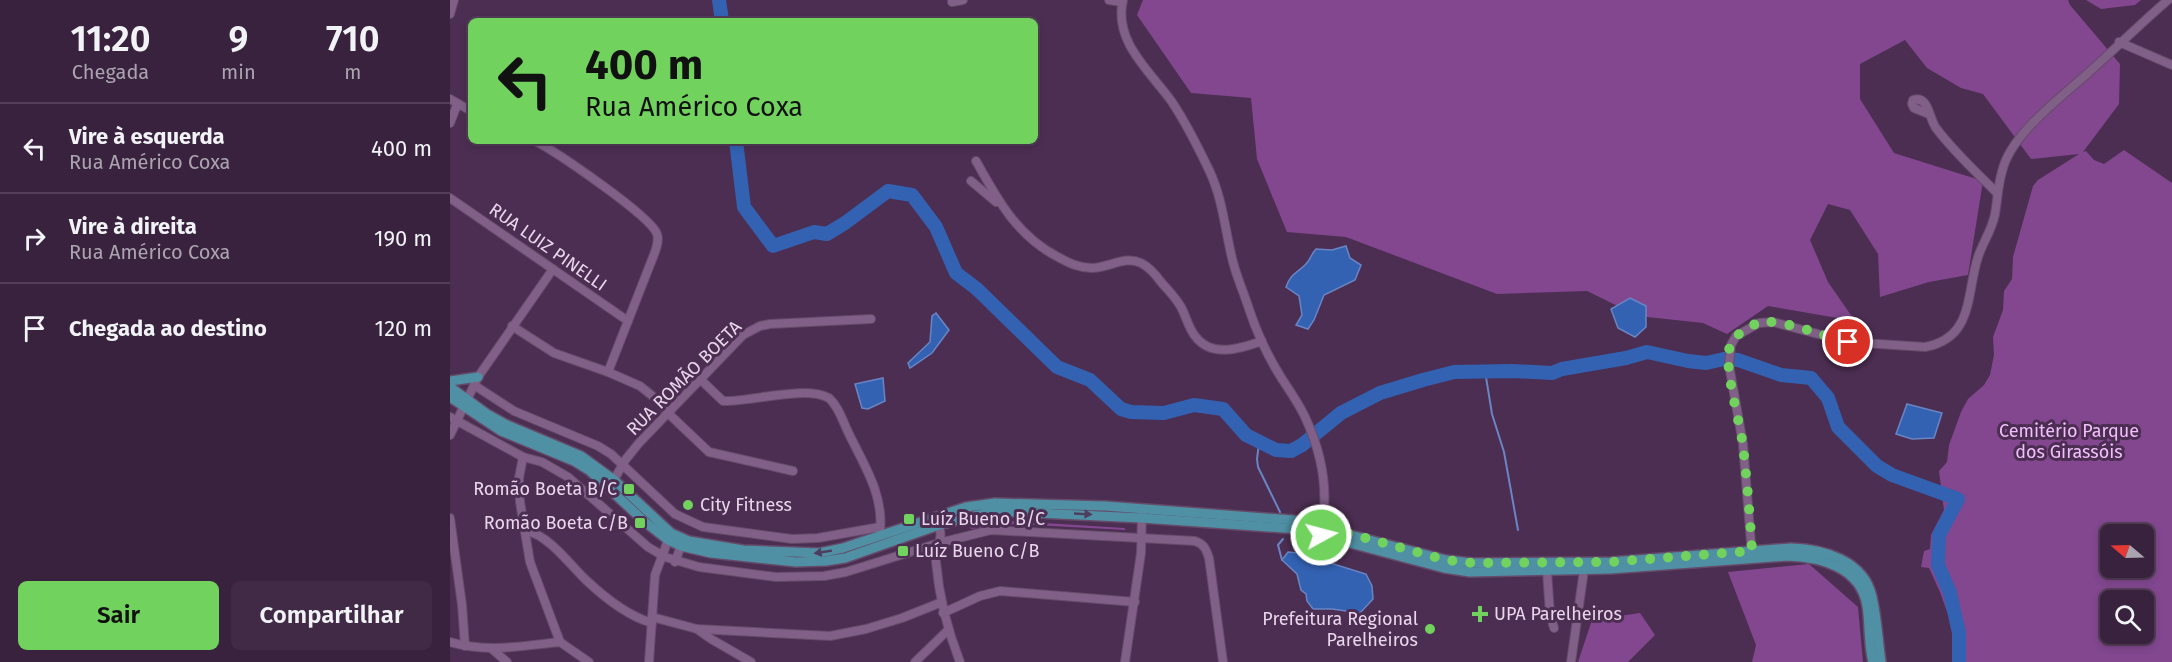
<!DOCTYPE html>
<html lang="pt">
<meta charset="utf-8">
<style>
:root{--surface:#39223e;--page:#402a45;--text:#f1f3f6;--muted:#aba4b0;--line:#533f58;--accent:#71d25e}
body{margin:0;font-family:"Fira Sans",sans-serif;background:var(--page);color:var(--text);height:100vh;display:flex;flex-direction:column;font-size:22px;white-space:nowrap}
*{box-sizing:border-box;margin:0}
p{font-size:20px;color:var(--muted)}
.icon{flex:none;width:33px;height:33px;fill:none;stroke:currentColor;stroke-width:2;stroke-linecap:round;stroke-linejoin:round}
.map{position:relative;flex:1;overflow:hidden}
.sheet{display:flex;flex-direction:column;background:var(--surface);width:450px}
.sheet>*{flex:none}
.hud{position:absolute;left:18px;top:18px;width:570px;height:126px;border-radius:9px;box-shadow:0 3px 9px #0003,0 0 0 2px var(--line);background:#71d25e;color:#111;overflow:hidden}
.needle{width:39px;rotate:289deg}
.tools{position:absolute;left:1650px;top:524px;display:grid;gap:12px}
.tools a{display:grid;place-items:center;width:54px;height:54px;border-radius:9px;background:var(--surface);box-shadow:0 3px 9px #0003,0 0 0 2px var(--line);font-size:30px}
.pin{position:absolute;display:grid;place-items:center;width:51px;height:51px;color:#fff;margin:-26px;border:3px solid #fff;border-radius:50%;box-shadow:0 2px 6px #0007}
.me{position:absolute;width:66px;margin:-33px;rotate:83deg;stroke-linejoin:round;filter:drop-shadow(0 0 4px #0008)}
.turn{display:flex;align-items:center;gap:21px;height:126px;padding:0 18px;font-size:27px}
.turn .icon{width:78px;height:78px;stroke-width:2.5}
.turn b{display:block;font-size:42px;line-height:51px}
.eta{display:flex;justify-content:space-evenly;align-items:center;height:102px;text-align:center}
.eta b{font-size:36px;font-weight:600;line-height:42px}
.primary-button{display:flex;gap:12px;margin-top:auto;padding:12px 18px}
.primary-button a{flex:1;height:69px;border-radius:9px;background:var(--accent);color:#111;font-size:24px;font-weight:600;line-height:69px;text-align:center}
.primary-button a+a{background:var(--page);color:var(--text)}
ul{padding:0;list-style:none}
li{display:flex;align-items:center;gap:18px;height:90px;padding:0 18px;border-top:2px solid var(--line)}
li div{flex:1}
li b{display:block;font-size:22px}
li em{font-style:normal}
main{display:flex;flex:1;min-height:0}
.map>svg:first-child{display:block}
.green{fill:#82478f;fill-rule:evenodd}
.water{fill:#3362b3;stroke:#6a85c4;stroke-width:1.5}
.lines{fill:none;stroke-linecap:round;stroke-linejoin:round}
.stream{stroke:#6a85c4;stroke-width:2}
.river{stroke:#3362b3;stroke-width:14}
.minor-casing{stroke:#654b6a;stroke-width:10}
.major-casing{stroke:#654b6a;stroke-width:12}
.minor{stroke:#816088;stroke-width:8}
.major{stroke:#5090a4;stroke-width:9}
.oneway{fill:#4d3d5e}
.route{stroke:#71d25e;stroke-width:10;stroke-dasharray:0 18}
.poi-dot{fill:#71d25e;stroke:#4c2e52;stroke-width:2}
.labels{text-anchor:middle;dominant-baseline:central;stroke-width:6;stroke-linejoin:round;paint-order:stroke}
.street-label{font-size:18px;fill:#e9d6ec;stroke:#4c2e52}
.park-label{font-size:18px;fill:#f2bffd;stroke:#4c2e52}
.poi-label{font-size:18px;fill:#e9d6ec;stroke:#4c2e52;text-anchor:start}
</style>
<main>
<section class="sheet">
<div class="eta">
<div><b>11:20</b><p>Chegada</p></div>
<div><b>9</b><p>min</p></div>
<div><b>710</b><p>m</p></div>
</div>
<ul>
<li><svg class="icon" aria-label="left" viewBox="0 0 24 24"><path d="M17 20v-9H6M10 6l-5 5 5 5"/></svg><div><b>Vire à esquerda</b><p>Rua Américo Coxa</p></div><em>400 m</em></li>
<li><svg class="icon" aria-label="right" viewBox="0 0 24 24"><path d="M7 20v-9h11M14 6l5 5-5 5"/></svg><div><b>Vire à direita</b><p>Rua Américo Coxa</p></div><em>190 m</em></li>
<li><svg class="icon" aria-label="arrive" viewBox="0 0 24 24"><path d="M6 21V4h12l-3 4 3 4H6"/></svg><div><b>Chegada ao destino</b></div><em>120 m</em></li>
</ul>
<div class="primary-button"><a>Sair</a><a>Compartilhar</a></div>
</section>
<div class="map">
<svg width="1722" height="662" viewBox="0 0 1722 662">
<rect width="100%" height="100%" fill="#4c2e52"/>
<!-- green -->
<g class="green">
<path d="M693,0H1618L1620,5L1670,64L1669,104L1633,152L1636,151L1644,160L1654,164L1674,150L1722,183V662H1504L1507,640L1490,592L1479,568L1471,567L1474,551L1480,549L1481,535L1494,510L1489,471L1497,462L1499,445L1511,412L1518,399L1534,385L1540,375L1544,355L1543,337L1553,310L1554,291L1562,279L1563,257L1583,186L1588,180L1629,154L1581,159L1533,94L1511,88L1477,68L1455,40L1410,64V99L1444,153L1533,181L1518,275L1479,282L1430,297L1428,254L1400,210L1378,204L1360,240L1378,282L1405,321L1318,306L1277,334L1253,323L1188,316L1137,291L1047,294L896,237L837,232L807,159L801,98L741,93L687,15ZM1660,534H1694V567H1660ZM1660,600H1694V633H1660Z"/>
<path d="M1636,0H1691L1685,5L1651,9Z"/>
<path d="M564,521L674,528L676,530L564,524L521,529L519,524Z"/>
<path d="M1359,564L1408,607L1413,662H1302L1306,645L1278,572Z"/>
<path d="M1190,613L1205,635L1178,662H1128L1142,620Z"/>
</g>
<!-- water -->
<g class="water">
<path d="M896,246L900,258L911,265L905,280L874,295L864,320L858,329L846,325L852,315L849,296L836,287C841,273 846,274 855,265C860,261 861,254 866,249L882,250Z"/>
<path d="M1180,298L1196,306V327L1185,337L1168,328L1161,309Z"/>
<path d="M486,313L499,330L482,353L460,368L458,363L480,342L482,316Z"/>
<path d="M433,378L435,401L418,409L412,408L405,384Z"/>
<path d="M1457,404L1492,413L1484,438L1462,439L1446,434Z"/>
<path d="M838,552L848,553L916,574L922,586L923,599L910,613L882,609H863L857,601L856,594L851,590L847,574L832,560Z"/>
</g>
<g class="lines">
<!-- stream -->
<g class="stream">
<path d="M1035,371L1042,414L1054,452L1068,530"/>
<path d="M809,443L807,459L808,467L830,512"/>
<path d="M832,560L828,545L833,539"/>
</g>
<!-- river -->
<g class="river">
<path d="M269,0L272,21"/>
<path d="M286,141L294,207L323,246L364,232L377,234L395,223L438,191L462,195L486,227L506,273L527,289L607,367L640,380L671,409L681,412L714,413L744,405L773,409L796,435L826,450L841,451L852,445L891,413L930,393L973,380L1004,372L1062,371L1102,373L1112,369L1176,358L1197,352L1238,361L1256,363L1274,359L1288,360L1331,375L1361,378L1378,398L1388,427L1427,466L1442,475L1508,499L1489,535L1488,565L1500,593L1509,633V662"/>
</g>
<defs>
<g id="minor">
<path d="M659,0L672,2"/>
<path d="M673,0C663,42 701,72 722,102C736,123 748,147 759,170C773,199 775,231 783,262C787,278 794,293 799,309C807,333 818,357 832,379C840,391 849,404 855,417C872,453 879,493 871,532"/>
<path d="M502,2L513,0"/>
<path d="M0,14L4,0"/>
<path d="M1669,42L1722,65"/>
<path d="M0,99L21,111"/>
<path d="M1479,114L1464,108L1462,104L1463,100C1479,95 1479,119 1486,128C1504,152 1526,172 1547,193"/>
<path d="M0,123L7,105"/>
<path d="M85,141C105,151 201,216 207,234C209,240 207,246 205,252L158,372"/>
<path d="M526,161C547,199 567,236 608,257C619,263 629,268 642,268C659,268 675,255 691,263C699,267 706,275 711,282C718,290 726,298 731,307C736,316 738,327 745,336C761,358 790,349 812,341"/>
<path d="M521,181L546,202"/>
<path d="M0,198L178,321"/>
<path d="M62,326L104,353L158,372L190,386L205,398L219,414L259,452L343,471"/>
<path d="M251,380L273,401C302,402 353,385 379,398C389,407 393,422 399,434C414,465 434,495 430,531"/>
<path d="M24,385L64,411L148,446L161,454L225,514L253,527L342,539L368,538L430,527"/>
<path d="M0,417L73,457L92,462L118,477L198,547L215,557L249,567L326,577L374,576L396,572L489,543L541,530L745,541C754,544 756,549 759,558L773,662"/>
<path d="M0,435L28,377L103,269"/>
<path d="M73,457L69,478L70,502L80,562L110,642"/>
<path d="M162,483L176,459L189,443L293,335L310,326L320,324L421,319"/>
<path d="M0,518L12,605L15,646"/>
<path d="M488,521C495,542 485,544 486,562C489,597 497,629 510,662"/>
<path d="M76,531C98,534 121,566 136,580C155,598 178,616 202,623"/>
<path d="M1302,555L1293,444L1279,365L1281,345L1286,336L1309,323L1323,322L1398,342L1475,347C1524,338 1516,294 1528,257C1533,242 1542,230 1545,214C1548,197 1548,181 1554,165C1565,132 1611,97 1637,74C1664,50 1690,24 1718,0"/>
<path d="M225,562L233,540"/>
<path d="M1097,571L1100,614L1104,628"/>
<path d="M493,613L530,596L550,591L685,602"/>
<path d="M202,617L247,629L380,636L416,629L452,618L492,602"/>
<path d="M247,629L261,639L301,662"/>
<path d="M0,642C38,653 71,646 110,642L139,662"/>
<path d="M42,649L57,662"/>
<path d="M199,662L205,575L220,535"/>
<path d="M465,662L497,631"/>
<path d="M675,662L691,553L692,513"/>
<path d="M1121,662L1134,570"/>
</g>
<g id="major">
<path d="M0,381L28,377"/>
<path d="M0,387L37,414L55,424L131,456L164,480L221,533L239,541L293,550L369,553L393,548L516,507L545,503L655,506L843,520L996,560L1022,563L1160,562L1341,548C1373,549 1414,560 1422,597C1427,618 1428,641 1431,662"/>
<path d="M0,397L51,431L124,461L140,471L195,522L218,540L231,546L261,553L346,562L376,561L395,558L489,525L543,511L692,518L847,529L994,568L1020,572L1160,569L1337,556C1370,557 1411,567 1417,606C1420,624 1418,643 1423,662"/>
</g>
</defs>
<!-- minor casing -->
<use href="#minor" class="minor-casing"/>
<!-- major casing -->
<use href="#major" class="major-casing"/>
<!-- minor -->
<use href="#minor" class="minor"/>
<!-- major -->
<use href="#major" class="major"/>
</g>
<!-- one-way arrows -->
<defs><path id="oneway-solid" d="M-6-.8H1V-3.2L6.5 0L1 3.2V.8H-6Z" transform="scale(1.5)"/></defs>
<g class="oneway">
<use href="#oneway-solid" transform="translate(633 514) rotate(3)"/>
<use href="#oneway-solid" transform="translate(373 552) rotate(171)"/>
</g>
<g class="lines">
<!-- route -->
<path class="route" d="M871,535L872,526L996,560L1022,563L1160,562L1302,551C1300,516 1297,481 1293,446C1290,421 1273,367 1280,346C1284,335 1298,327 1308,323C1328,317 1375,337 1398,342"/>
</g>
<!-- markers -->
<g class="poi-dot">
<rect x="173" y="483" width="12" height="12" rx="3"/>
<circle cx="238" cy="505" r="6"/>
<rect x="453" y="513" width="12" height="12" rx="3"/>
<rect x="184" y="517" width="12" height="12" rx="3"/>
<rect x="447" y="545" width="12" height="12" rx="3"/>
<path d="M1027 605h6v6h6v6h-6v6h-6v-6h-6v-6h6z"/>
<circle cx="980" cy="629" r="6"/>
</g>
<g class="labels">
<!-- street labels -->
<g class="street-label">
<text transform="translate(98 247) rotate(35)">RUA LUIZ PINELLI</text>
<text transform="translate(234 378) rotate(-45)">RUA ROMÃO BOETA</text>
</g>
<!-- park labels -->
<g class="park-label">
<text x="1619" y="431">Cemitério Parque<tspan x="1619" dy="21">dos Girassóis</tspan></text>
</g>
<!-- poi labels -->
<g class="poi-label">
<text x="167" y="489" text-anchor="end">Romão Boeta B/C</text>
<text x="250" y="505">City Fitness</text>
<text x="471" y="519">Luíz Bueno B/C</text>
<text x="178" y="523" text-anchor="end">Romão Boeta C/B</text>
<text x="465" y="551">Luíz Bueno C/B</text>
<text x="1044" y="614">UPA Parelheiros</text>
<text x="968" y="619" text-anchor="end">Prefeitura Regional<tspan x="968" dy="21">Parelheiros</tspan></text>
</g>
</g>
</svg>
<div class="tools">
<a><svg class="needle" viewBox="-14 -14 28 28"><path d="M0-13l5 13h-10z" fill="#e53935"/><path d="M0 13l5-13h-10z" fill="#aba4b0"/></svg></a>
<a><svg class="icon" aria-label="search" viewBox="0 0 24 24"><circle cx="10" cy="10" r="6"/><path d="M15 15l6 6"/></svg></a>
</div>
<div class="pin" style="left:1398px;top:342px;background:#d93025"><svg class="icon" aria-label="arrive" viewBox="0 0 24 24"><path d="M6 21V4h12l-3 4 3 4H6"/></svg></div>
<svg class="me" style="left:871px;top:535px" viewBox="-20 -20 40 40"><circle r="17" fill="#71d25e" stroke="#fff" stroke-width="3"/><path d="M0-11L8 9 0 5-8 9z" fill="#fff"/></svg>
<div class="hud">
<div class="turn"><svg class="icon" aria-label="left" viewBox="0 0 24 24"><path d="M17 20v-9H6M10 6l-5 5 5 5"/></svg><div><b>400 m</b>Rua Américo Coxa</div></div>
</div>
</div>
</main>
